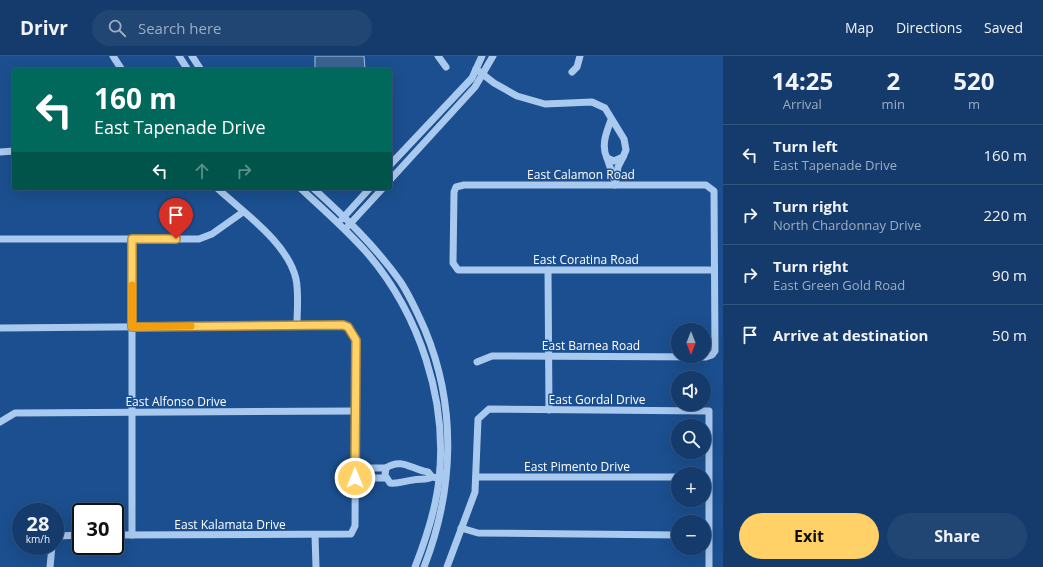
<!DOCTYPE html>
<meta charset="utf-8">
<style>
:root{--surface:#143b6b;--page:#214673;--text:#f1f3f6;--muted:#9dadc1;--line:#33557e;--accent:#ffd166}
body{margin:0;font-family:"Open Sans",sans-serif;background:var(--page);color:var(--text);height:100vh;display:flex;flex-direction:column;font-size:15px;white-space:nowrap}
*{box-sizing:border-box;margin:0}
p{font-size:13px;color:var(--muted)}
.icon{flex:none;width:22px;height:22px;fill:none;stroke:currentColor;stroke-width:2;stroke-linecap:round;stroke-linejoin:round}
.map{position:relative;flex:1;overflow:hidden}
.side{display:flex;flex-direction:column;background:var(--surface);width:320px}
.side>*{flex:none}
.hud{position:absolute;left:12px;top:12px;width:380px;height:122px;border-radius:4px;box-shadow:0 4px 16px #0002,0 0 0 1px var(--line);background:#00695c;color:#fff;overflow:hidden}
.needle{width:26px;rotate:180deg}
.buttons{position:absolute;left:671px;top:267px;display:grid;gap:8px}
.buttons a{display:grid;place-items:center;width:40px;height:40px;border-radius:50%;background:var(--surface);box-shadow:0 4px 16px #0002,0 0 0 1px var(--line);font-size:20px}
.speed{position:absolute;left:12px;top:447px;display:flex;gap:8px;font-size:20px;font-weight:700;text-align:center}
.speed>*{display:grid;place-content:center;width:52px;height:52px;border-radius:50%;background:var(--surface);box-shadow:0 4px 16px #0002,0 0 0 1px var(--line);line-height:1}
.speed small{font-size:10px;font-weight:400}
.speed .limit{border:2px solid #111;border-radius:6px;background:#fff;color:#111}
.pin{position:absolute;display:grid;place-items:center;width:34px;height:34px;color:#fff;margin:-41px -17px;border-radius:50% 50% 50% 0;rotate:-45deg;box-shadow:0 0 4px #0007}
.pin .icon{rotate:45deg}
.me{position:absolute;width:44px;margin:-22px;rotate:0deg;stroke-linejoin:round;filter:drop-shadow(0 0 3px #0008)}
.turn{display:flex;align-items:center;gap:14px;height:84px;padding:0 16px;font-size:18px}
.turn .icon{width:52px;height:52px;stroke-width:2.5}
.turn b{display:block;font-size:28px;line-height:34px}
.lanes{display:flex;align-items:center;height:38px;padding:0 16px;background:#0003;justify-content:center;gap:20px;direction:ltr}
.lanes .off{opacity:.35}
.eta{display:flex;justify-content:space-evenly;align-items:center;height:68px;text-align:center}
.eta b{font-size:24px;font-weight:700;line-height:28px}
.action{display:flex;gap:8px;margin-top:auto;padding:8px 16px}
.action a{flex:1;height:46px;border-radius:24px;background:var(--accent);color:#111;font-size:16px;font-weight:700;line-height:46px;text-align:center}
.action a+a{background:var(--page);color:var(--text)}
ul{padding:0;list-style:none}
li{display:flex;align-items:center;gap:12px;height:60px;padding:0 16px;border-top:1px solid var(--line)}
li div{flex:1}
li b{display:block;font-size:15px}
li em{font-style:normal}
header{display:flex;align-items:center;gap:24px;box-sizing:border-box;height:56px;padding:0 20px;background:var(--surface);border-bottom:1px solid var(--line)}
header strong{font-size:19px}
nav{display:flex;gap:22px;margin-inline-start:auto;font-size:14px}
.search{width:280px;height:36px;background:var(--page);display:flex;align-items:center;gap:10px;box-sizing:border-box;padding:0 14px;border-radius:22px;color:var(--muted);font-size:15px}
main{display:flex;flex:1;min-height:0}
.map>svg:first-child{display:block}
.water{fill:#3c6290;stroke:#9cc4f0}
.lines{fill:none;stroke-linecap:round;stroke-linejoin:round}
.minor{stroke:#a9c9ee;stroke-width:7}
.route-casing{stroke:#a68842;stroke-width:10}
.route{stroke:#ffd166;stroke-width:7}
.slow{stroke:#f59e0b;stroke-width:7}
.labels{text-anchor:middle;dominant-baseline:central;stroke-width:3;stroke-linejoin:round;paint-order:stroke}
.street-label{font-size:12px;fill:#fff;stroke:#1b4f8f}
</style>
<header>
<strong>Drivr</strong>
<div class="search"><svg class="icon" aria-label="search" viewBox="0 0 24 24"><circle cx="10" cy="10" r="6"/><path d="M15 15l6 6"/></svg>Search here</div>
<nav><a>Map</a><a>Directions</a><a>Saved</a></nav>
</header>
<main>
<div class="map">
<svg width="723" height="511" viewBox="0 0 723 511">
<rect width="100%" height="100%" fill="#1b4f8f"/>
<!-- water -->
<path class="water" d="M315,0H364L365,14H315Z"/>
<g class="lines">
<!-- minor -->
<g class="minor">
<path d="M113,0L122,14"/>
<path d="M179,0L188,14"/>
<path d="M192,0L201,14"/>
<path d="M438,0L446,11"/>
<path d="M476,13L494,27L517,40L545,48L592,46L605,52L624,83L626,94L623,101L614,105L607,102C601,90 606,77 611,64"/>
<path d="M572,16L577,11L580,0"/>
<path d="M0,96L14,95"/>
<path d="M607,102L614,123"/>
<path d="M390,109L472,22L482,0"/>
<path d="M390,124L475,31L493,0"/>
<path d="M615,129L618,111L623,101"/>
<path d="M217,132C243,156 288,187 296,223C299,238 297,254 297,269"/>
<path d="M300,132C323,153 347,174 368,198C419,258 448,344 439,423C436,453 426,483 415,511"/>
<path d="M313,132C345,161 375,190 400,225C410,240 418,258 425,274C457,351 454,434 424,511"/>
<path d="M342,163L370,132"/>
<path d="M348,170L383,132"/>
<path d="M0,183H199L212,178L243,156"/>
<path d="M132,183V479"/>
<path d="M548,214L549,354"/>
<path d="M0,272L343,269L348,271L356,284L355,470L351,478L115,479"/>
<path d="M477,306L492,300L706,301L712,299L715,295L714,135L706,129H464L456,131L454,136L453,207L458,214H714"/>
<path d="M0,366L15,357L355,355"/>
<path d="M355,412H386"/>
<path d="M432,421C425,425 420,422 413,424C404,425 399,428 390,427L385,419L386,412C402,401 412,414 428,416L432,421L443,423"/>
<path d="M476,421H678"/>
<path d="M355,422H386"/>
<path d="M461,472L478,477L678,479"/>
<path d="M315,479L316,511"/>
<path d="M55,484L59,480L81,479"/>
<path d="M50,511L52,490"/>
<path d="M447,511L475,436L478,363L489,353L709,355V511"/>
</g>
</g>
<g class="lines">
<defs>
<path id="route" d="M176,183H132V271L343,269L348,271L356,284L355,422"/>
</defs>
<!-- route casing -->
<use href="#route" class="route-casing"/>
<!-- route -->
<use href="#route" class="route"/>
<!-- slow -->
<path class="slow" d="M132,229V271L191,270"/>
</g>
<g class="labels">
<!-- street labels -->
<g class="street-label">
<text x="581" y="118">East Calamon Road</text>
<text x="586" y="203">East Coratina Road</text>
<text x="591" y="289">East Barnea Road</text>
<text x="597" y="343">East Gordal Drive</text>
<text x="176" y="345">East Alfonso Drive</text>
<text x="577" y="410">East Pimento Drive</text>
<text x="230" y="468">East Kalamata Drive</text>
</g>
</g>
</svg>
<div class="buttons">
<a><svg class="needle" viewBox="-14 -14 28 28"><path d="M0-13l5 13h-10z" fill="#e53935"/><path d="M0 13l5-13h-10z" fill="#9dadc1"/></svg></a>
<a><svg class="icon" aria-label="sound" viewBox="0 0 24 24"><path d="M4 9h4l5-4v14l-5-4H4zM17 9q2 3 0 6"/></svg></a>
<a><svg class="icon" aria-label="search" viewBox="0 0 24 24"><circle cx="10" cy="10" r="6"/><path d="M15 15l6 6"/></svg></a>
<a>+</a>
<a>−</a>
</div>
<div class="speed"><div>28<small>km/h</small></div><div class="limit">30</div></div>
<div class="pin" style="left:176px;top:183px;background:#d93025"><svg class="icon" aria-label="arrive" viewBox="0 0 24 24"><path d="M6 21V4h12l-3 4 3 4H6"/></svg></div>
<svg class="me" style="left:355px;top:422px" viewBox="-20 -20 40 40"><circle r="17" fill="#ffd166" stroke="#fff" stroke-width="3"/><path d="M0-11L8 9 0 5-8 9z" fill="#fff"/></svg>
<div class="hud">
<div class="turn"><svg class="icon" aria-label="left" viewBox="0 0 24 24"><path d="M17 20v-9H6M10 6l-5 5 5 5"/></svg><div><b>160 m</b>East Tapenade Drive</div></div>
<div class="lanes"><svg class="icon" aria-label="left" viewBox="0 0 24 24"><path d="M17 20v-9H6M10 6l-5 5 5 5"/></svg><svg class="icon off" aria-label="ahead" viewBox="0 0 24 24"><path d="M12 20V5M6 11l6-6 6 6"/></svg><svg class="icon off" aria-label="right" viewBox="0 0 24 24"><path d="M7 20v-9h11M14 6l5 5-5 5"/></svg></div>
</div>
</div>
<section class="side">
<div class="eta">
<div><b>14:25</b><p>Arrival</p></div>
<div><b>2</b><p>min</p></div>
<div><b>520</b><p>m</p></div>
</div>
<ul>
<li><svg class="icon" aria-label="left" viewBox="0 0 24 24"><path d="M17 20v-9H6M10 6l-5 5 5 5"/></svg><div><b>Turn left</b><p>East Tapenade Drive</p></div><em>160 m</em></li>
<li><svg class="icon" aria-label="right" viewBox="0 0 24 24"><path d="M7 20v-9h11M14 6l5 5-5 5"/></svg><div><b>Turn right</b><p>North Chardonnay Drive</p></div><em>220 m</em></li>
<li><svg class="icon" aria-label="right" viewBox="0 0 24 24"><path d="M7 20v-9h11M14 6l5 5-5 5"/></svg><div><b>Turn right</b><p>East Green Gold Road</p></div><em>90 m</em></li>
<li><svg class="icon" aria-label="arrive" viewBox="0 0 24 24"><path d="M6 21V4h12l-3 4 3 4H6"/></svg><div><b>Arrive at destination</b></div><em>50 m</em></li>
</ul>
<div class="action"><a>Exit</a><a>Share</a></div>
</section>
</main>
